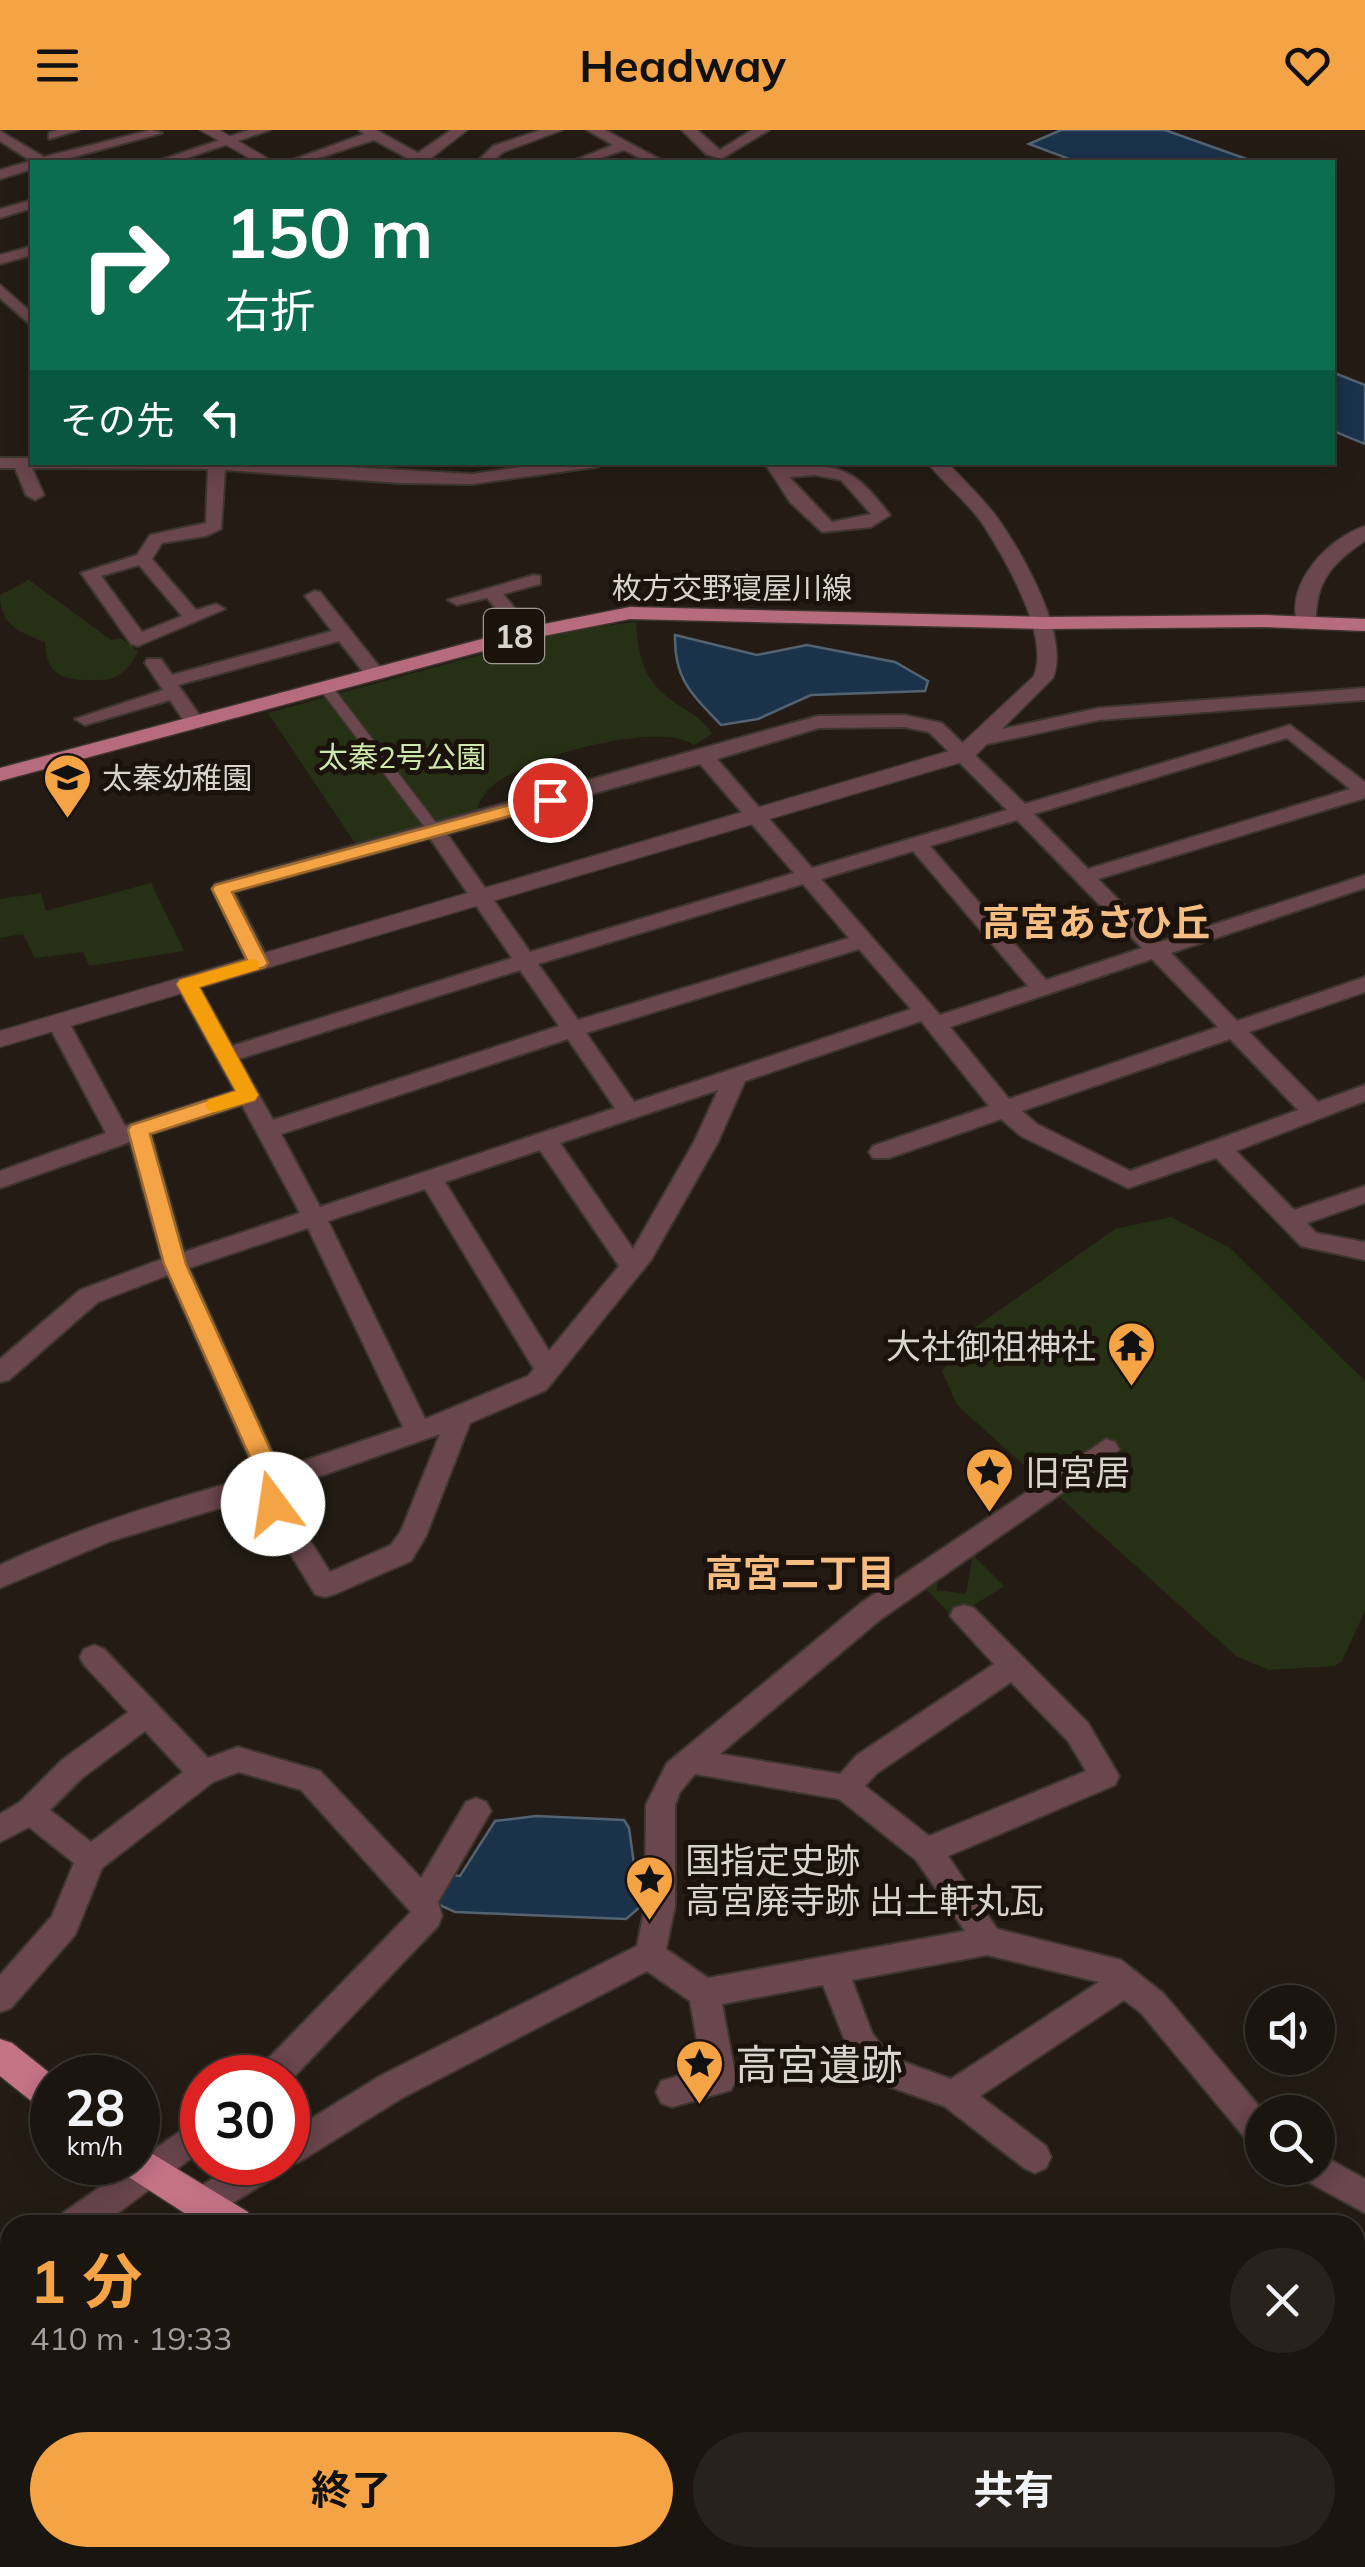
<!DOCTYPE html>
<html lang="ja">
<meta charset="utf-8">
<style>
:root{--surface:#1b150f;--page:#28221d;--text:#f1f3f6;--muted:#a09f9e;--line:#39342f;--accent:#f4a345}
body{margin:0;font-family:Mulish,"Noto Sans JP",sans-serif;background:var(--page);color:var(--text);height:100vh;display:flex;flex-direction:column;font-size:38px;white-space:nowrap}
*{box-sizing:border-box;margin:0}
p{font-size:32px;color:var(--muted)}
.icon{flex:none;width:55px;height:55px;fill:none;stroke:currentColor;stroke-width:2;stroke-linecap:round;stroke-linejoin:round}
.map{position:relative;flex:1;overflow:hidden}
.sheet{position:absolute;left:0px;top:2085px;width:1365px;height:352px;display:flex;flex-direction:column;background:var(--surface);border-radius:30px 30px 0 0;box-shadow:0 5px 25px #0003,0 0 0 2px var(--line)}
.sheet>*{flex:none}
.top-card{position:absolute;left:30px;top:30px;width:1305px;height:305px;border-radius:0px;box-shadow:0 5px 25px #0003,0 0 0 2px var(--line);background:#0b6e4f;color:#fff;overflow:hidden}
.fabs{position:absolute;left:1245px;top:1855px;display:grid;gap:20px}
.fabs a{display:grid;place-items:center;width:90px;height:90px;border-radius:50%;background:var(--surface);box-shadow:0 5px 25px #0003,0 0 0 2px var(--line);font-size:50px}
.speed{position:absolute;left:30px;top:1925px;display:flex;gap:20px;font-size:50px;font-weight:700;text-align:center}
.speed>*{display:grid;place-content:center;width:130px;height:130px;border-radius:50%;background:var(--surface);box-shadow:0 5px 25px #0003,0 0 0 2px var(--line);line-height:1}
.speed small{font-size:25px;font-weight:400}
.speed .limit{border:15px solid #d22;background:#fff;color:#111}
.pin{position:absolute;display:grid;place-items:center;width:85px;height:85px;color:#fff;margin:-42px;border:5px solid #fff;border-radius:50%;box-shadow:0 2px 10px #0007}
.me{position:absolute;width:110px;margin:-55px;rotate:346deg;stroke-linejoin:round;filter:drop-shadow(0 0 8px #0008)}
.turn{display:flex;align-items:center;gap:35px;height:210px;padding:0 30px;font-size:45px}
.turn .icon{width:130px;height:130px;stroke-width:2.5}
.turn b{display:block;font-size:70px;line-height:85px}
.then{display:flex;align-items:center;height:95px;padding:0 30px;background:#0003;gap:20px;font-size:38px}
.round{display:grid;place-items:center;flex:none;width:105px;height:105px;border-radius:52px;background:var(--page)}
.summary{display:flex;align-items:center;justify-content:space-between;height:170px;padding:0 30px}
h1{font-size:60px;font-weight:700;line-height:75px;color:var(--accent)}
.action{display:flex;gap:20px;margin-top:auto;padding:20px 30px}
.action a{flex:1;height:115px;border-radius:60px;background:var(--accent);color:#111;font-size:40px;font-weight:700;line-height:115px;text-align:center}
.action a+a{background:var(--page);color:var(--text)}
header{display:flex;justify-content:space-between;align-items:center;height:130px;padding:0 30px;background:var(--accent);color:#111;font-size:45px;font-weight:700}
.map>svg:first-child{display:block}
.green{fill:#253015}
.water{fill:#1a324a;stroke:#546372;stroke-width:2.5}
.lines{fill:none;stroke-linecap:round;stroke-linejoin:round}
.pedestrian-casing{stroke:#3d362e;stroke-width:3}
.minor-casing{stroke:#3d362e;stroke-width:4}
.tertiary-casing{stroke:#3d362e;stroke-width:3}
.primary-casing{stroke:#3d362e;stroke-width:3}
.trunk-casing{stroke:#3d362e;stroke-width:3}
.pedestrian{fill:#6a464d;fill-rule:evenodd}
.minor{fill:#6a464d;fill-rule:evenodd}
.tertiary{fill:#6a464d;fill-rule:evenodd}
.primary{fill:#b66c7d;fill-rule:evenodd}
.trunk{fill:#c57486;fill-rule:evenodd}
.route{fill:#f4a345;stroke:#9f6a2d;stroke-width:2.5}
.slow{fill:#f59e0b}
.labels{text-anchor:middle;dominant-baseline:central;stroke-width:10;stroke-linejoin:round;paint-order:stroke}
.far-street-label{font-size:30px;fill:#dad4cf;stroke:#1a120b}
.far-park-label{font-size:30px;fill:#cee7ac;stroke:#1a120b}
.far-poi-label{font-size:30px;fill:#dad4cf;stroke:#1a120b;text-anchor:start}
.shield{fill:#1a120b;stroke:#a09a94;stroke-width:2.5}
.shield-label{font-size:32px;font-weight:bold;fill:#dad4cf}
.poi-label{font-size:35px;fill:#dad4cf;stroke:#1a120b;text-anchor:start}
.neighbourhood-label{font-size:38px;font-weight:bold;fill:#f6bd82;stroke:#1a120b}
.near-poi-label{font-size:42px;fill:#dad4cf;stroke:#1a120b;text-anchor:start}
</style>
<header><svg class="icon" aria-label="menu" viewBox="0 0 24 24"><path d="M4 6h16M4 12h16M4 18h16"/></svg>Headway<svg class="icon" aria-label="heart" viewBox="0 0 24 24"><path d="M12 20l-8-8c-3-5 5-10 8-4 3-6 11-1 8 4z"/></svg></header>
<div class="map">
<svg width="1365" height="2437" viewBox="0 0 1365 2437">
<rect width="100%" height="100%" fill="#241c14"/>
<!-- green -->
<g class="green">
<path d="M29,450L111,510L121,508L138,522C132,532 127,541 117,546C108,551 95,550 85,550C58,549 46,541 45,512C19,502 0,495 0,465Z"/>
<path d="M636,492C640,536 644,553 683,578C693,584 707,593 712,604L694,615C657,590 522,628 491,657C485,662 481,671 477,677L482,684L357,716L268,583L571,500Z"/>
<path d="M151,753L184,821L89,836L83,822L35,828L23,804L0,808V769L41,763L46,781Z"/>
<path d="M1171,1087L1230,1118L1365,1251V1481L1342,1531L1335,1536L1269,1540L1236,1526L957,1275L942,1241L967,1203L1115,1099Z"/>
<path d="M973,1425L1004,1456L954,1488L923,1456L938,1447L937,1460L966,1464Z"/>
</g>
<!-- water -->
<g class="water">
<path d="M1061,0H1165L1255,32H1077L1029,14Z"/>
<path d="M1332,242L1365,255V314L1333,301Z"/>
<path d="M675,505L757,525L807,515L895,532L928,551L925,561L811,565L758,589L721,595C692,564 674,550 675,505Z"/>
<path d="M536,1686L624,1690L629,1698L640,1777L626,1789L455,1782L437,1774L451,1745L460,1746L495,1691Z"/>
</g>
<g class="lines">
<defs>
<path id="pedestrian" d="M326,554L331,555L440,698V704H430L319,558Z"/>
<g id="minor">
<path d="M58,0H79L49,9V3Z"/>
<path d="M151,0L162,3L55,32H32V39L0,49V40L31,31L0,11V1L44,27Z"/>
<path d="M249,0H270L175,32H155Z"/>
<path d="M359,0H376L418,23L451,0H467L426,32H407L409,29L374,10L306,32H287L364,4Z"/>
<path d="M541,0H562L503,22L492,32H477L493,16Z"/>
<path d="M587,0H605L665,32H648L624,20L589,32H570L613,15Z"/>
<path d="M682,0H697L720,20L752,0H769L721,29L706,24Z"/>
<path d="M32,70V78L0,88V79Z"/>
<path d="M32,116V125L0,134V125Z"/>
<path d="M0,155L32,183V196L0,168Z"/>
<path d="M0,328H32V332H263L472,344L556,332H605L597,337L472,354L400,353L225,340L221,399L206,406L162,413L152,429L196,480L216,474L225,479L138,516L131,514L81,443L137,425L150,405L206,393L208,339L32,338L44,365L35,370L26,365L15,338H0ZM139,435L182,486L142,502L101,446Z"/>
<path d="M764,332H781L783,337C841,333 854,338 890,385L871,397L822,402L790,372ZM815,345L841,350L871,384L832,392L789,347Z"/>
<path d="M534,445L540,446V454L503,464L535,503L532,507H520L487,468L457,475L448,470Z"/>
<path d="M314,461L320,462L382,540V548H368L339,511L178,555L205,593L202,597H188L170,570L85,595L75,589L163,560L145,533L147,529H161L172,545L332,501L305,466Z"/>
<path d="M1365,558V570L1099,590L983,615L973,609L983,603L1099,578Z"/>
<path d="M904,585L942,593L1025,674L1290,595L1365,652V668L1098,749L1160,812L1365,745V758L1171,823L1237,891L1365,847V862L1249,902L1318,972L1365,955V971L1236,1021L1294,1080L1365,1056V1073L1307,1093L1316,1103L1365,1112V1130L1301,1116L1216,1028L1128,1058L1021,1006L1001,989L889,1028H873L869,1022L873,1016L989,976L921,891L745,951L718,1012L651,1130L546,1260L470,1293L426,1406L411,1431L335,1464L325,1467L315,1464L264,1381L260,1366L111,1411L0,1458V1435C83,1396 169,1369 257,1346L168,1145L98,1172L9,1250L0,1252V1229L80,1160L162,1129L130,1012L0,1058V1041L106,1003L47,892L50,887H66L125,996L235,961L176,854L179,849H195L232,916L512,828L430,708L234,762L270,833L259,840L248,833L212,759L215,754L818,586ZM904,597L929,602L1007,680L812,738L717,629L819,598ZM1287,608L1350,659L1088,739L1034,684ZM700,634L794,743L530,822L447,704ZM1017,690L1142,818L1046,850L930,716ZM913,721L1028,856L940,885L821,749ZM803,754L849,808L578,890L538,834ZM859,819L911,879L634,972L586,903ZM1152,829L1218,897L1009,969L950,897ZM520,840L559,896L273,990L239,929ZM568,909L615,978L320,1077L281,1004ZM1230,909L1298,980L1130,1041L1037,994L1022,981ZM718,960L694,1012L633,1119L560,1013ZM242,975L300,1083L184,1122L151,1004ZM540,1020L619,1136L549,1221L445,1052ZM425,1059L534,1239L528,1246L425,1289L328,1091ZM308,1098L403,1297L280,1339L189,1138ZM440,1304L401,1401L391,1415L330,1442L286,1373V1358Z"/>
<path d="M1106,1309L1115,1312L1119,1319L1115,1326L881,1489L720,1624L840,1644L857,1625L994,1534L950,1486L954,1478L964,1475L974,1478L1088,1593L1119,1646L1115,1655L948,1726L997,1799L1121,1830L1163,1863L1264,1982L1262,2019L1251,2015L1141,1883L1124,1870L980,1966L1046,2016L1051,2027L1046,2038L1035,2043L1024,2038L944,1976L868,1949L849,1921L823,1855L722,1874L736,1949L731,1960L672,1977L661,1973L656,1962L661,1951L702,1939L690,1871L647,1841L402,1968L299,2032L284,2035L281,2043L215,2084L203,2089L191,2084L187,2073L191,2062L239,2032H288V2003L380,1946L637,1816L645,1776L646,1675L667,1633L861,1473ZM1011,1552L1068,1611L1086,1641L929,1706L865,1656L877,1643ZM695,1644L839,1669L916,1730L965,1801L708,1848L666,1819L675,1776V1675L680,1662ZM987,1825L1099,1852L951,1949L890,1927L872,1903L852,1850Z"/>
<path d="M94,1515L104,1519L208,1628L238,1617L320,1641L421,1748L466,1672L476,1668L486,1672L491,1681L438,1772L442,1786L438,1796L288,1953V1948H255L260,1937L411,1782L301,1660L239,1642L213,1652L102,1738L75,1805L11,1878L0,1882V1845L52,1786L74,1733L29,1697L0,1712V1684L20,1672L62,1630L128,1582L84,1535L80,1527L84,1519ZM145,1601L183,1642L91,1712L50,1680L82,1648Z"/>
<path d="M202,1986V2020L102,2095H58L63,2083Z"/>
<path d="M1318,2023L1365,2049V2083L1303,2049L1299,2038H1318Z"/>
<path d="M10,2126V2163L0,2167V2130Z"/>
<path d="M428,2428H474L470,2437H424Z"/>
</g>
<g id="tertiary">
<path d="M200,0H219L274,32H256Z"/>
<path d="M927,332H947C964,351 985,370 999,390C1024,426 1070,507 1053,548L972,629L0,917V901L956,619L1034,546C1050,505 1006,431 984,396C969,373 944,354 927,332Z"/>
<path d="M1365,396V411C1332,433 1315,452 1316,493L1313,497H1299C1282,456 1328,408 1365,396Z"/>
</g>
<path id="primary" d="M630,477L1044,487L1263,485L1365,489V501L1263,497L1044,499L630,489L528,509L0,651V638L519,499Z"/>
<g id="trunk">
<path d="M0,1909L12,1913L56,1948H52V1982L40,1978L0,1946Z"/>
<path d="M138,2015L248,2082L253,2095H203L124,2044L119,2032H138Z"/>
<path d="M508,2428H550L554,2437H512Z"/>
</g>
</defs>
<!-- pedestrian casing -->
<use href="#pedestrian" class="pedestrian-casing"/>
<!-- minor casing -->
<use href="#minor" class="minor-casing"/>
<!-- tertiary casing -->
<use href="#tertiary" class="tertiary-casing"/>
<!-- primary casing -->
<use href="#primary" class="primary-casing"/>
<!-- trunk casing -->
<use href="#trunk" class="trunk-casing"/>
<!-- pedestrian -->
<use href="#pedestrian" class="pedestrian"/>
<!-- minor -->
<use href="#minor" class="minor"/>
<!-- tertiary -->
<use href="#tertiary" class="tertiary"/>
<!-- primary -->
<use href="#primary" class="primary"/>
<!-- trunk -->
<use href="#trunk" class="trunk"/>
</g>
<!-- route -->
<path class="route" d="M550,664L557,666V673L232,762L268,833L265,837L199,857L258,965L255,970L150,1004L186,1134L285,1352L282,1381H265L261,1352L164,1134L128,1000L131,995L236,961L177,854L180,850L247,830L212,759L215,755Z"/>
<!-- slow -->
<path class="slow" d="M252,829L259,831V839L199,857L258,965L255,970L215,982L208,980L205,975L208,970L236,961L177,854L180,850Z"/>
<!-- icons -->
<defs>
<symbol id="school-pin" viewBox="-11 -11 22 30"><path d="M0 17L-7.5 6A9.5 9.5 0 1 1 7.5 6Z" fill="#f4a345" stroke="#1a120b"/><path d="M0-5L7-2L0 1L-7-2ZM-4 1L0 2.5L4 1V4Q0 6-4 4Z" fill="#111"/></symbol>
<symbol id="temple-pin" viewBox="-11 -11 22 30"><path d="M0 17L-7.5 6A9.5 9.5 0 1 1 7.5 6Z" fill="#f4a345" stroke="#1a120b"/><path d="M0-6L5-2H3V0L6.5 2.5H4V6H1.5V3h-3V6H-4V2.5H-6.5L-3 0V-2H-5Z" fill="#111"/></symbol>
<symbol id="sight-pin" viewBox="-11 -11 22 30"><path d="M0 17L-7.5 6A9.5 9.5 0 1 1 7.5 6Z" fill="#f4a345" stroke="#1a120b"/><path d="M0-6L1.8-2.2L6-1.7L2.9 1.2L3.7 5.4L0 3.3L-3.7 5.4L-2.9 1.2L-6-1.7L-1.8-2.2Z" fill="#111"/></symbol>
</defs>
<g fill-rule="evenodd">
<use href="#school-pin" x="40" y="620" width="55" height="75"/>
<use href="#temple-pin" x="1104" y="1188" width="55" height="75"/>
<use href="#sight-pin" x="962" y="1314" width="55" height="75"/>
<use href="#sight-pin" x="622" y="1722" width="55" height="75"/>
<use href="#sight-pin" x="672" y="1906" width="55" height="75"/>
</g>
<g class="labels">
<!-- far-street labels -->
<g class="far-street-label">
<text x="732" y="458">枚方交野寝屋川線</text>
</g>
<!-- far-park labels -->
<g class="far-park-label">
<text x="402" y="627">太秦2号公園</text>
</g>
<!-- far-poi labels -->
<g class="far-poi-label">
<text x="102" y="648">太秦幼稚園</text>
</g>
<!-- shield labels -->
<rect class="shield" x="484" y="479" width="60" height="54" rx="8"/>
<g class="shield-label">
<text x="514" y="506">18</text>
</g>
<!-- poi labels -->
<g class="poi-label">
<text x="1096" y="1216" text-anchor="end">大社御祖神社</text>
<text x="1025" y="1342">旧宮居</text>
<text x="685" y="1730">国指定史跡<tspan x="685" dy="40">高宮廃寺跡 出土軒丸瓦</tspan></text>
</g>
<!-- neighbourhood labels -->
<g class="neighbourhood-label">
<text x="1096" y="792">高宮あさひ丘</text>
<text x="800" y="1443">高宮二丁目</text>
</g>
<!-- near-poi labels -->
<g class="near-poi-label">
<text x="735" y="1934">高宮遺跡</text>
</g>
</g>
</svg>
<div class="fabs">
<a><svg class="icon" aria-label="sound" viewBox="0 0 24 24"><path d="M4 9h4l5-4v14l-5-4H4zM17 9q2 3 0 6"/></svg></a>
<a><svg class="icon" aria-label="search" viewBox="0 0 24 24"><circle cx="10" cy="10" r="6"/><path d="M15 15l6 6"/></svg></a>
</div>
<div class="speed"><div>28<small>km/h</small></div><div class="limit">30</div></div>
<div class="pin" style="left:550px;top:670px;background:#d93025"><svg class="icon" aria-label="arrive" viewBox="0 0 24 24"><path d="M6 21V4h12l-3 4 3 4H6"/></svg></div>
<svg class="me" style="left:273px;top:1374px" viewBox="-20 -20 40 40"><circle r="19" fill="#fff"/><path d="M0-13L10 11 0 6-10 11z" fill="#f4a345"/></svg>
<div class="top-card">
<div class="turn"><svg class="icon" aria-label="right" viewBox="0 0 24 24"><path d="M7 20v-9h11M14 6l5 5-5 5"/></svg><div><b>150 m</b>右折</div></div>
<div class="then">その先<svg class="icon" aria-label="left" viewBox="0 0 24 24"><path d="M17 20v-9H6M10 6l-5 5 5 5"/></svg></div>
</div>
<section class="sheet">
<div class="summary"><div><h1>1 分</h1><p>410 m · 19:33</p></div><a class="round"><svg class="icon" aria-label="close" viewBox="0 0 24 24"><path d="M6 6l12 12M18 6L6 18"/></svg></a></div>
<div class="action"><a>終了</a><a>共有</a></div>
</section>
</div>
